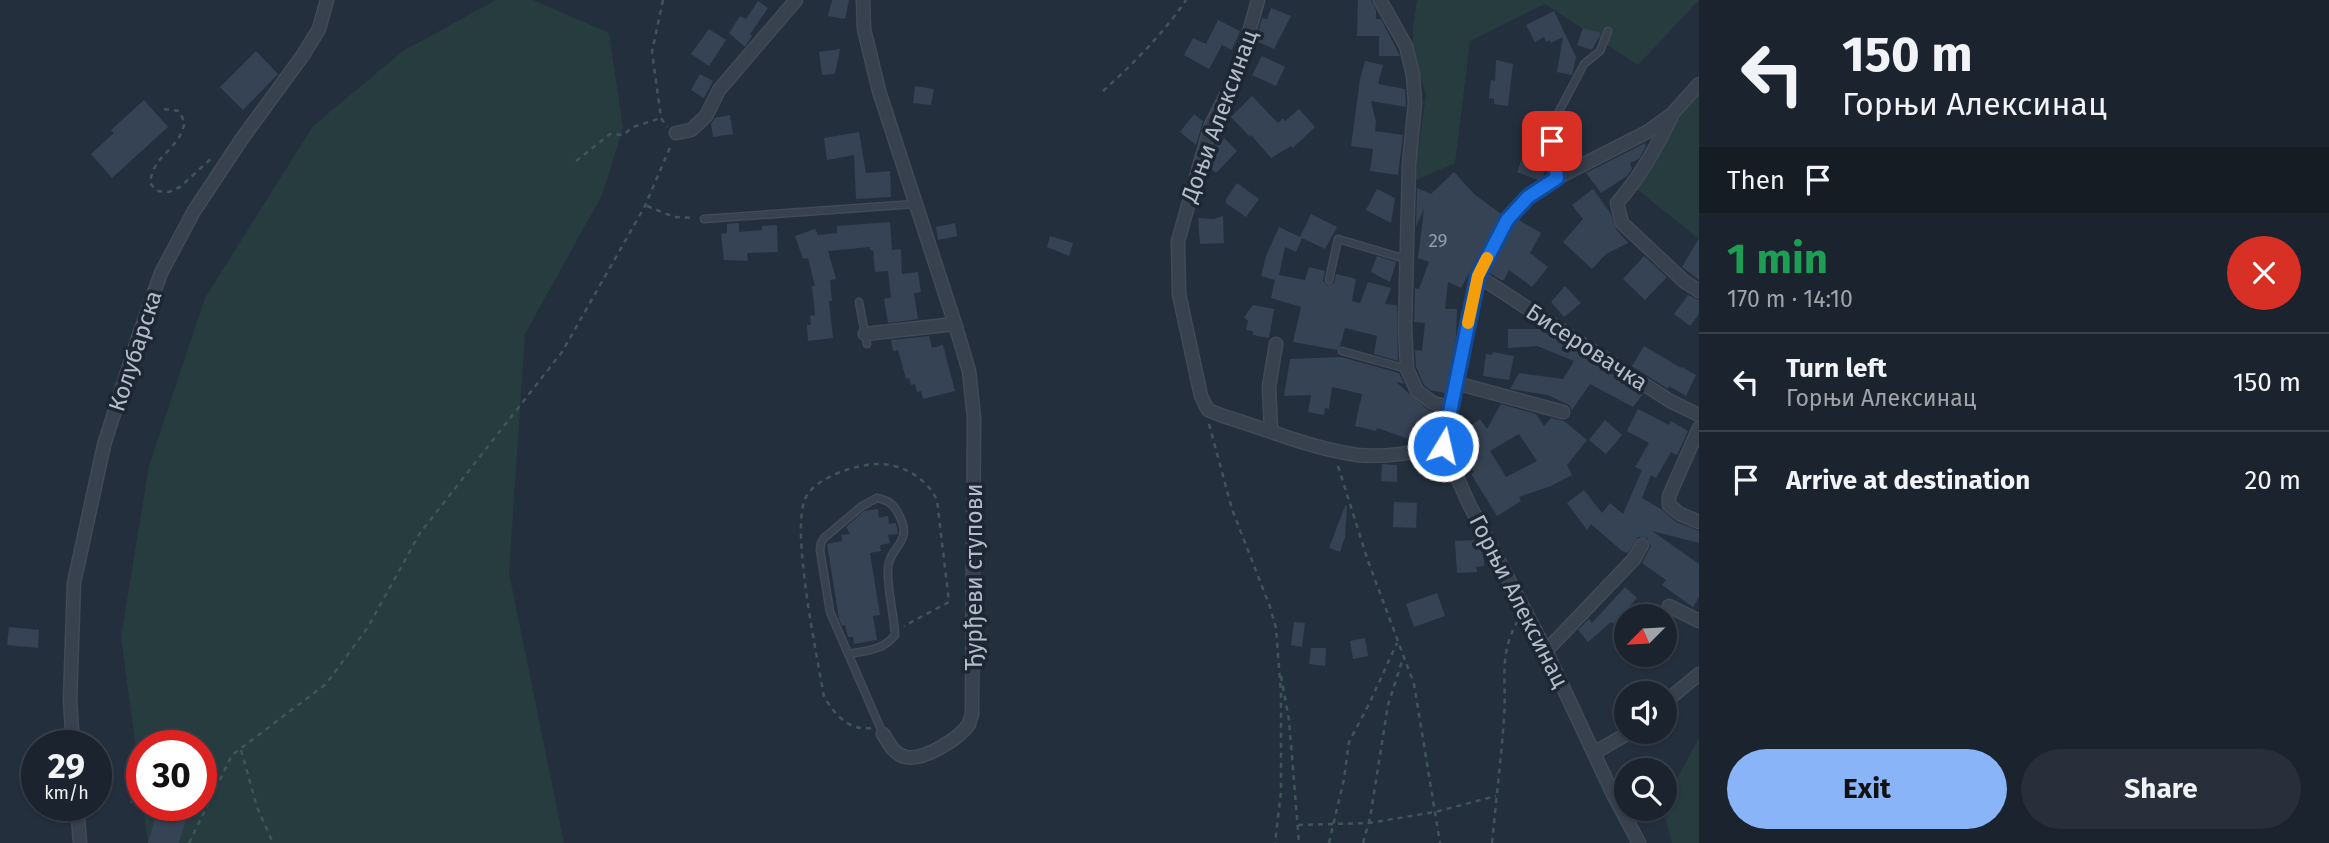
<!DOCTYPE html>
<meta charset="utf-8">
<style>
:root{--surface:#1b232e;--page:#282f3a;--text:#f1f3f6;--muted:#a0a4aa;--line:#39404a;--accent:#8ab4f8}
body{margin:0;font-family:"Fira Sans",sans-serif;background:var(--page);color:var(--text);height:100vh;display:flex;flex-direction:column;font-size:26px;white-space:nowrap}
*{box-sizing:border-box;margin:0}
p{font-size:23px;color:var(--muted)}
.icon{flex:none;width:38px;height:38px;fill:none;stroke:currentColor;stroke-width:2;stroke-linecap:round;stroke-linejoin:round}
.map{position:relative;flex:1;overflow:hidden}
.sheet{display:flex;flex-direction:column;background:var(--surface);width:630px}
.sheet>*{flex:none}
.hud{background:#1b232e;color:var(--text);overflow:hidden}
.needle{width:46px;rotate:246deg}
.controls{position:absolute;left:1614px;top:604px;display:grid;gap:14px}
.controls a{display:grid;place-items:center;width:63px;height:63px;border-radius:50%;background:var(--surface);box-shadow:0 2px 5px #0004,0 0 0 2px var(--line);font-size:35px}
.speed{position:absolute;left:21px;top:730px;display:flex;gap:14px;font-size:35px;font-weight:700;text-align:center}
.speed>*{display:grid;place-content:center;width:91px;height:91px;border-radius:50%;background:var(--surface);box-shadow:0 2px 5px #0004,0 0 0 2px var(--line);line-height:1}
.speed small{font-size:18px;font-weight:400}
.speed .limit{border:10px solid #d22;background:#fff;color:#111}
.pin{position:absolute;display:grid;place-items:center;width:60px;height:60px;color:#fff;margin:-30px;border-radius:14px;box-shadow:0 4px 10px #0006}
.me{position:absolute;width:77px;margin:-38px;rotate:9deg;stroke-linejoin:round;filter:drop-shadow(0 0 5px #0008)}
.turn{display:flex;align-items:center;gap:24px;height:147px;padding:0 28px;font-size:32px}
.turn .icon{width:91px;height:91px;stroke-width:2.5}
.turn b{display:block;font-size:49px;line-height:60px}
.then{display:flex;align-items:center;height:66px;padding:0 28px;background:#0003;gap:14px;font-size:26px}
.round{display:grid;place-items:center;flex:none;width:74px;height:74px;border-radius:37px;background:var(--page)}
.overview{display:flex;align-items:center;justify-content:space-between;height:119px;padding:0 28px}
h1{font-size:42px;font-weight:700;line-height:52px;color:#1e9e55}
.button{display:flex;gap:14px;margin-top:auto;padding:14px 28px}
.button a{flex:1;height:80px;border-radius:42px;background:var(--accent);color:#111;font-size:28px;font-weight:700;line-height:80px;text-align:center}
.button a+a{background:var(--page);color:var(--text)}
ul{padding:0;list-style:none}
li{display:flex;align-items:center;gap:21px;height:98px;padding:0 28px;border-top:2px solid var(--line)}
li div{flex:1}
li b{display:block;font-size:26px}
li em{font-style:normal}
main{display:flex;flex:1;min-height:0}
.map>svg:first-child{display:block}
.green{fill:#263c3f}
.building{fill:#364354;fill-rule:evenodd}
.lines{fill:none;stroke-linecap:round;stroke-linejoin:round}
.service-casing{stroke:#414a57;stroke-width:9}
.minor-casing{stroke:#414a57;stroke-width:15}
.path{stroke:#3f5557;stroke-width:2.5;stroke-dasharray:5 5;stroke-linecap:butt}
.service{stroke:#38414e;stroke-width:6}
.minor{stroke:#38414e;stroke-width:12}
.route-casing{stroke:#114b97;stroke-width:18}
.route{stroke:#1a73e8;stroke-width:12}
.slow{stroke:#f59e0b;stroke-width:12}
.labels{text-anchor:middle;dominant-baseline:central;stroke-width:7;stroke-linejoin:round;paint-order:stroke}
.number-label{font-size:19px;fill:#929caa}
.street-label{font-size:23px;fill:#b4bcc9;stroke:#1d2633}
</style>
<main>
<div class="map">
<svg width="1699" height="843" viewBox="0 0 1699 843">
<rect width="100%" height="100%" fill="#242f3e"/>
<!-- green -->
<g class="green">
<path d="M496,0H533L609,33L623,128L602,195L525,334L509,573L564,843H148L143,805H201V746H142V794L121,637L149,466L205,298L313,126L403,51Z"/>
<path d="M1417,0H1699L1638,65L1545,4L1470,41L1455,163L1414,181L1426,95L1413,49V28Z"/>
<path d="M1699,84V239L1633,186L1672,114Z"/>
<path d="M1699,738V843H1672L1663,809L1664,803Z"/>
</g>
<!-- building -->
<g class="building">
<path d="M832,0H849L845,19L828,16Z"/>
<path d="M1358,0H1371L1376,10V19H1381L1400,56H1379V36H1357Z"/>
<path d="M758,1L768,8L750,34L752,36L745,47L729,33L740,16L746,19Z"/>
<path d="M1271,8L1291,16L1274,49L1256,41L1262,18L1267,19Z"/>
<path d="M1554,11L1576,57L1572,75L1557,72L1563,37L1551,43L1550,40L1546,42L1544,37L1535,42L1526,25Z"/>
<path d="M1218,20L1240,31L1232,50L1222,45L1209,69L1184,55L1193,38L1206,44Z"/>
<path d="M1583,28L1601,33L1592,50L1577,45Z"/>
<path d="M709,29L726,40L709,66L691,54Z"/>
<path d="M840,49L835,74L822,75L819,52Z"/>
<path d="M256,51L278,74L243,110L220,87Z"/>
<path d="M1262,56L1285,67L1276,86L1252,75Z"/>
<path d="M1496,60L1513,64L1508,106L1494,104V99L1489,98L1491,80L1495,81Z"/>
<path d="M1365,61L1383,65L1378,84L1405,89L1406,107L1371,101L1376,122L1375,131L1403,135L1398,175L1370,171L1373,149L1351,146L1360,79Z"/>
<path d="M700,74L713,81L704,98L691,90Z"/>
<path d="M915,86L934,89L931,105L913,103Z"/>
<path d="M1252,96L1278,123L1283,118L1285,121L1299,109L1315,127L1293,148L1291,146L1271,158L1251,135L1250,137L1231,117Z"/>
<path d="M144,100L168,127L112,178L91,154L114,133L111,130Z"/>
<path d="M1194,114L1203,121L1196,145L1180,132Z"/>
<path d="M730,115L733,134L713,137L711,124L715,118Z"/>
<path d="M859,132L866,173L890,171L891,197L856,199L854,155L827,160L824,138Z"/>
<path d="M1224,138L1237,151L1216,173L1208,166L1215,144L1217,146Z"/>
<path d="M1645,143L1646,146L1639,159L1630,163L1632,169L1627,176L1601,193L1586,173Z"/>
<path d="M1525,150L1549,159L1543,177L1538,180L1517,172Z"/>
<path d="M1454,172L1474,194L1501,214L1461,288L1448,282L1445,309H1457L1456,338L1445,393L1430,390L1424,385L1416,367L1415,350L1422,351L1425,323L1414,322L1415,288L1419,289L1429,262L1418,258L1424,209L1416,227L1417,188L1431,194Z"/>
<path d="M1237,183L1259,199L1246,217L1226,203V199Z"/>
<path d="M1377,189L1395,198L1391,223L1366,210Z"/>
<path d="M1593,189L1611,214L1616,229L1628,243L1606,254L1592,269L1563,242L1583,219L1572,205Z"/>
<path d="M1311,214L1337,227L1325,249L1302,238L1296,252L1285,247L1279,275L1305,280L1309,267L1325,271L1323,281L1327,285L1334,283L1336,274L1356,279L1352,301L1360,303L1368,282L1391,288L1385,304L1397,305L1398,361L1374,354L1377,336L1345,328L1340,346L1337,350L1293,342L1301,307L1271,298L1275,280L1261,276L1266,256L1279,227L1300,237Z"/>
<path d="M1223,216L1224,243L1200,244L1198,218L1214,219Z"/>
<path d="M1519,220L1541,233L1530,253L1548,267L1532,287L1509,270L1504,280H1501L1489,273L1514,225Z"/>
<path d="M890,222L892,250L901,249L902,274L918,272L921,292L914,293L918,319L888,323L884,299L891,297L888,271L875,272L873,250H870V247L828,251L836,279L830,280L832,301H829L833,338L808,341L807,325H811L810,316L815,315L812,286H815L808,258L803,259L795,236L815,229L818,235L837,233V226Z"/>
<path d="M739,223V232L762,230V226L777,225L778,252L747,253L748,261L724,260L721,234L727,233V224Z"/>
<path d="M955,223L957,236L938,240L936,227Z"/>
<path d="M1050,236L1073,243L1069,256L1047,247Z"/>
<path d="M1699,238V280L1682,267Z"/>
<path d="M1377,256L1396,262L1390,282L1371,272Z"/>
<path d="M1644,256L1667,277L1645,300L1623,279Z"/>
<path d="M1565,286L1581,303L1564,317L1551,302Z"/>
<path d="M1688,295L1699,300V314L1690,326L1674,314Z"/>
<path d="M1253,305L1274,309L1269,338L1253,335V331L1246,330L1248,321L1244,317Z"/>
<path d="M1508,329H1543L1643,394L1633,407L1590,384L1572,410L1569,405L1548,395L1510,389L1519,373L1563,379L1574,361L1537,346L1508,348Z"/>
<path d="M929,336L932,348L943,345L955,391L923,399L921,391L917,392L915,384L911,385L909,378L906,379L898,350L893,351L891,340Z"/>
<path d="M1644,346L1681,368L1682,367L1696,375L1686,396L1669,386L1668,389L1632,366Z"/>
<path d="M1493,352L1514,356L1509,380L1483,376L1486,354L1492,355Z"/>
<path d="M1341,357L1399,373L1404,384L1396,382L1428,410L1441,414L1439,424L1430,436L1414,424L1409,439L1377,428L1376,431L1355,426L1362,394L1332,387L1329,409L1325,408L1324,415L1308,412L1311,395L1284,396L1290,359Z"/>
<path d="M1501,404L1536,414L1544,426L1551,418L1564,421L1587,440L1567,465L1572,475L1551,486L1519,497L1521,501L1497,516L1471,474L1474,472L1452,444L1453,439L1480,419L1487,429ZM1519,434L1537,461L1506,477L1490,451Z"/>
<path d="M1638,409L1669,425L1671,421L1688,431L1677,455L1671,452L1656,478L1651,475L1642,498L1661,509L1676,522L1699,531V543L1652,531L1699,564V597L1693,607L1662,585L1666,580L1642,563L1651,546L1647,538L1638,537L1628,553L1622,551L1591,524L1587,530L1567,503L1584,490L1602,513L1610,503L1623,514L1642,470L1635,467L1649,443L1627,431Z"/>
<path d="M1605,420L1622,435L1606,454L1589,440Z"/>
<path d="M1382,464L1397,465V482L1381,481Z"/>
<path d="M1394,502L1417,503L1416,528L1393,527Z"/>
<path d="M1345,506H1347L1345,537L1340,552L1329,548Z"/>
<path d="M878,509L879,518L888,516L889,524L896,523L898,534L888,535L890,543L880,545L881,551L870,553L880,615L873,616L877,640L854,644L853,637H848L845,625L842,626L839,619L827,544L842,541L841,535L850,534L846,527L864,511Z"/>
<path d="M1478,540L1483,550L1484,566L1476,567L1477,572L1457,573L1455,541Z"/>
<path d="M1625,587L1637,598L1613,624L1611,622L1588,642L1578,630L1589,619L1592,623Z"/>
<path d="M1437,593L1445,616L1414,627L1406,604Z"/>
<path d="M1294,622L1305,623L1302,647L1291,645Z"/>
<path d="M9,627L39,630L38,648L7,645Z"/>
<path d="M1365,638L1368,656L1353,659L1350,641Z"/>
<path d="M1311,648H1326L1325,666L1309,664Z"/>
<path d="M135,768H142V805L130,803Z"/>
<path d="M159,805L188,812L179,843H148Z"/>
</g>
<g class="lines">
<defs>
<g id="service">
<path d="M1557,178L1552,140L1555,119L1584,64L1600,51L1608,31"/>
<path d="M704,219L915,204"/>
<path d="M1329,280L1338,239L1406,259"/>
<path d="M859,302L867,344"/>
<path d="M1342,351L1407,369"/>
<path d="M848,654C866,651 884,650 895,635C894,613 887,590 888,568C889,546 915,543 898,513C893,503 887,500 877,498L862,506L824,538L821,543L820,550L830,612L883,734"/>
</g>
<g id="minor">
<path d="M863,0L864,29L879,91L955,324L969,371L974,417L972,714C972,714 969,724 969,724C959,739 923,761 906,757C894,755 889,743 883,734"/>
<path d="M1258,0L1238,72L1211,125L1178,241L1179,294L1201,396L1208,410L1223,416C1267,429 1312,449 1358,455C1386,458 1416,452 1443,446"/>
<path d="M1380,0L1406,46L1413,75L1415,103L1409,165L1405,326L1407,369L1417,391L1433,403L1450,407"/>
<path d="M1672,115C1657,147 1641,176 1617,203L1622,223L1685,282L1699,291"/>
<path d="M676,133L691,130L706,116L719,90L796,0"/>
<path d="M1478,276L1670,401L1699,415"/>
<path d="M865,334L955,324"/>
<path d="M1456,383L1563,412"/>
<path d="M1699,428L1669,496V505L1680,514L1699,522"/>
<path d="M1271,430L1269,387L1276,344"/>
<path d="M1669,606L1699,621"/>
<path d="M1546,651L1634,559L1642,545"/>
<path d="M1664,703L1699,674"/>
<path d="M73,746L70,700L74,583L104,445L138,338L161,273L194,211L241,140L303,55L319,29L327,0"/>
<path d="M1594,753L1630,732"/>
<path d="M77,805L80,843"/>
<path d="M1639,843L1612,792L1546,651L1469,504L1443,446L1478,276L1507,220L1528,197L1557,178L1647,132L1672,114L1699,84"/>
</g>
</defs>
<!-- service casing -->
<use href="#service" class="service-casing"/>
<!-- minor casing -->
<use href="#minor" class="minor-casing"/>
<!-- path -->
<g class="path">
<path d="M663,0L652,52L661,118L667,127"/>
<path d="M1103,91C1133,64 1163,34 1186,0"/>
<path d="M164,109L179,111L185,123C183,128 181,135 178,139C166,156 153,160 150,183L157,191L169,192L180,187L214,156"/>
<path d="M576,161L610,134L623,135L633,127L661,118"/>
<path d="M647,206L674,217L694,218"/>
<path d="M1209,424L1232,509L1270,607L1276,628L1281,693V792L1275,843"/>
<path d="M1338,466L1368,561L1414,684L1440,843"/>
<path d="M1281,676L1289,720L1299,843"/>
<path d="M871,728C848,731 835,714 824,697C817,655 791,533 805,499C814,477 859,463 881,464C904,465 927,479 937,500L949,602L904,626"/>
<path d="M241,750L257,807L273,843"/>
<path d="M1298,825L1369,823L1435,812L1496,796"/>
<path d="M189,843L232,755L326,684L368,627L420,533L562,352L645,206L671,145"/>
<path d="M1329,843L1344,779L1349,742L1370,702L1397,643"/>
<path d="M1363,843L1370,818L1388,705L1403,658"/>
<path d="M1492,843C1496,801 1501,760 1504,718C1507,681 1498,657 1517,622"/>
</g>
<!-- service -->
<use href="#service" class="service"/>
<!-- minor -->
<use href="#minor" class="minor"/>
</g>
<g class="lines">
<defs>
<path id="route" d="M1443,446L1478,276L1507,220L1528,197L1557,178L1552,141"/>
</defs>
<!-- route casing -->
<use href="#route" class="route-casing"/>
<!-- route -->
<use href="#route" class="route"/>
<!-- slow -->
<path class="slow" d="M1468,323L1478,276L1487,258"/>
</g>
<g class="labels">
<!-- number labels -->
<g class="number-label">
<text x="1438" y="240">29</text>
</g>
<!-- street labels -->
<g class="street-label">
<text transform="translate(1219 116) rotate(-70)">Доњи Алексинац</text>
<text transform="translate(1587 347) rotate(33)">Бисеровачка</text>
<text transform="translate(135 351) rotate(-72)">Колубарска</text>
<text transform="translate(974 577) rotate(-90)">Ђурђеви ступови</text>
<text transform="translate(1519 601) rotate(63)">Горњи Алексинац</text>
</g>
</g>
</svg>
<div class="controls">
<a><svg class="needle" viewBox="-14 -14 28 28"><path d="M0-13l5 13h-10z" fill="#e53935"/><path d="M0 13l5-13h-10z" fill="#a0a4aa"/></svg></a>
<a><svg class="icon" aria-label="sound" viewBox="0 0 24 24"><path d="M4 9h4l5-4v14l-5-4H4zM17 9q2 3 0 6"/></svg></a>
<a><svg class="icon" aria-label="search" viewBox="0 0 24 24"><circle cx="10" cy="10" r="6"/><path d="M15 15l6 6"/></svg></a>
</div>
<div class="speed"><div>29<small>km/h</small></div><div class="limit">30</div></div>
<div class="pin" style="left:1552px;top:141px;background:#d93025"><svg class="icon" aria-label="arrive" viewBox="0 0 24 24"><path d="M6 21V4h12l-3 4 3 4H6"/></svg></div>
<svg class="me" style="left:1443px;top:446px" viewBox="-20 -20 40 40"><circle r="17" fill="#1a73e8" stroke="#fff" stroke-width="3"/><path d="M0-11L8 9 0 5-8 9z" fill="#fff"/></svg>
</div>
<section class="sheet">
<div class="hud">
<div class="turn"><svg class="icon" aria-label="left" viewBox="0 0 24 24"><path d="M17 20v-9H6M10 6l-5 5 5 5"/></svg><div><b>150 m</b>Горњи Алексинац</div></div>
<div class="then">Then<svg class="icon" aria-label="arrive" viewBox="0 0 24 24"><path d="M6 21V4h12l-3 4 3 4H6"/></svg></div>
</div>
<div class="overview"><div><h1>1 min</h1><p>170 m · 14:10</p></div><a class="round" style="background:#d93025;color:#fff"><svg class="icon" aria-label="close" viewBox="0 0 24 24"><path d="M6 6l12 12M18 6L6 18"/></svg></a></div>
<ul>
<li><svg class="icon" aria-label="left" viewBox="0 0 24 24"><path d="M17 20v-9H6M10 6l-5 5 5 5"/></svg><div><b>Turn left</b><p>Горњи Алексинац</p></div><em>150 m</em></li>
<li><svg class="icon" aria-label="arrive" viewBox="0 0 24 24"><path d="M6 21V4h12l-3 4 3 4H6"/></svg><div><b>Arrive at destination</b></div><em>20 m</em></li>
</ul>
<div class="button"><a>Exit</a><a>Share</a></div>
</section>
</main>
